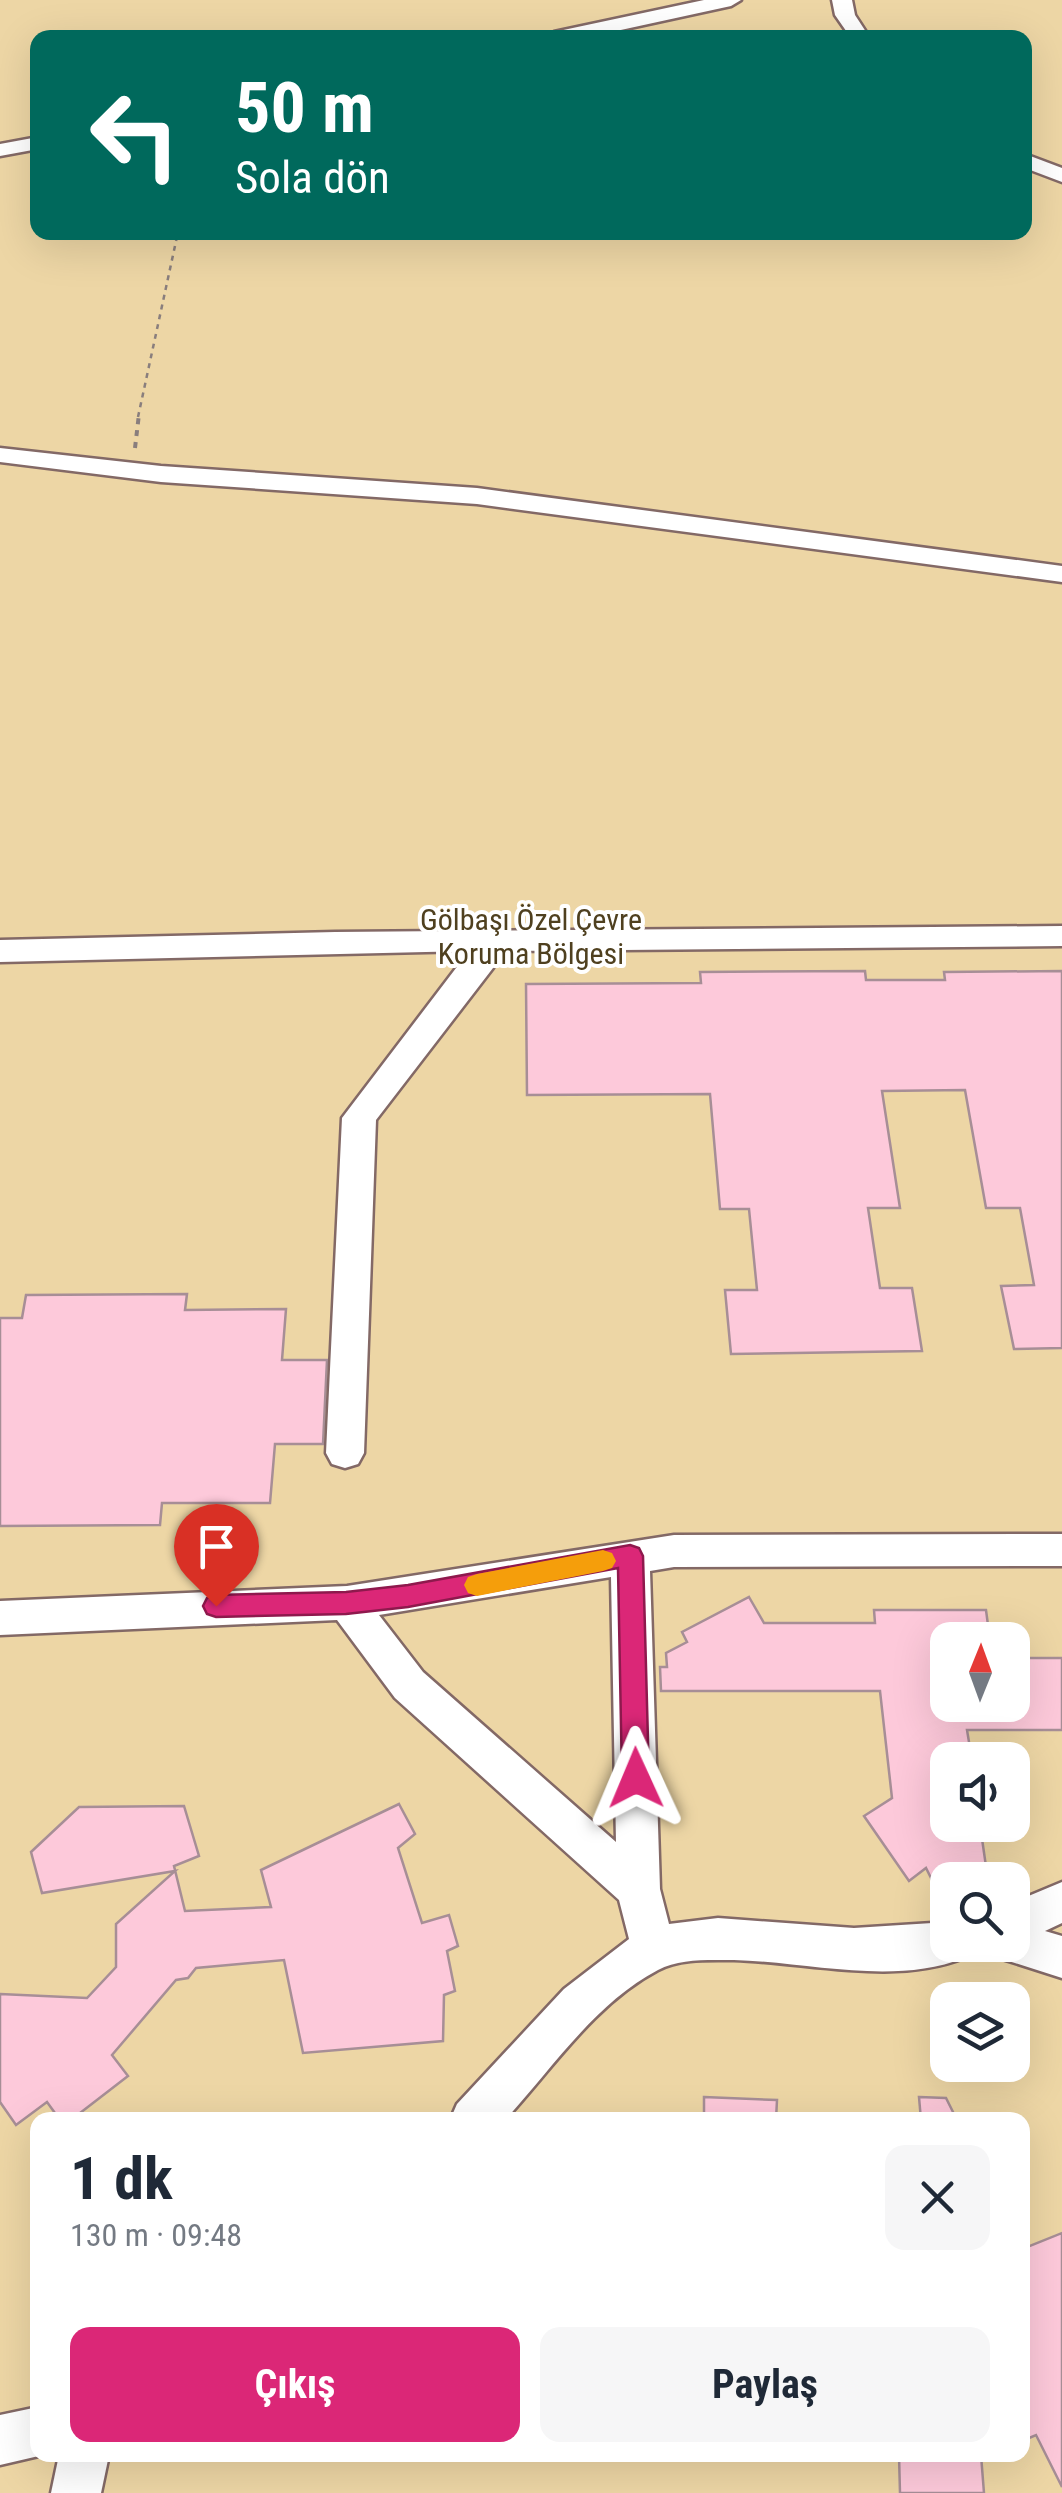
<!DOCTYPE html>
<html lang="tr">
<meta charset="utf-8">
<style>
:root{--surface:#fff;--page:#f6f6f7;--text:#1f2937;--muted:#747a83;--accent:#db2777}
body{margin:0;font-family:"Roboto Condensed",sans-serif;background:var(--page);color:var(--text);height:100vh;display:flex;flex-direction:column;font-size:38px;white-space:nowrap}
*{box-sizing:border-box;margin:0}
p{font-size:32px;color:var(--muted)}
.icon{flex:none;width:55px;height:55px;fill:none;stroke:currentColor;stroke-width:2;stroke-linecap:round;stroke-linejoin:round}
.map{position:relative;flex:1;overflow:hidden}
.details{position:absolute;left:30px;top:2112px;width:1000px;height:350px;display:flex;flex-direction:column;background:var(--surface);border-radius:20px;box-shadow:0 10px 40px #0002}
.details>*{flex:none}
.top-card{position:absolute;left:30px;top:30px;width:1002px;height:210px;border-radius:20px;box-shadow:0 10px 40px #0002;background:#00695c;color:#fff;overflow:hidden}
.needle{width:65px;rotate:1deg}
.tools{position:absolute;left:930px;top:1622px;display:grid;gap:20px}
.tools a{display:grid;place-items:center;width:100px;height:100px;border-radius:20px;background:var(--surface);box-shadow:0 10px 40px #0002;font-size:50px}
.pin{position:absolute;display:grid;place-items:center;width:85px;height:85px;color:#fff;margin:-102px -42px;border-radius:50% 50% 50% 0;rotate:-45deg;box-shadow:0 0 10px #0007}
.pin .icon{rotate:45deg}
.me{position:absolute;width:110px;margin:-55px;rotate:359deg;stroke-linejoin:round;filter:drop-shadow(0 0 8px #0008)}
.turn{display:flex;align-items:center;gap:35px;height:210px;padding:0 40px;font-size:45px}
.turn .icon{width:130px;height:130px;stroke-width:2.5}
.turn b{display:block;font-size:70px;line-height:85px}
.round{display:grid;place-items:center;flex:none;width:105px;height:105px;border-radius:20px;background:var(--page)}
.headline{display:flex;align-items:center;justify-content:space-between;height:170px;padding:0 40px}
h1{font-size:60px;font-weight:700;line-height:75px}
.primary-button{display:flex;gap:20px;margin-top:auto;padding:20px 40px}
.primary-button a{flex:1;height:115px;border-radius:20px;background:var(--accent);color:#fff;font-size:40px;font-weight:700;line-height:115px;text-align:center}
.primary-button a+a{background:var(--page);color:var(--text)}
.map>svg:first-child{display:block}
.green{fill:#edd6a5;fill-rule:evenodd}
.building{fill:#fdc9da;stroke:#a78e96;stroke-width:2.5}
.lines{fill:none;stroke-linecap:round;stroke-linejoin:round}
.minor-casing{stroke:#836966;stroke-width:5}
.path-far1{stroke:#897e7d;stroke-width:2.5;stroke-dasharray:5 5;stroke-linecap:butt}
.path{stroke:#897e7d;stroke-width:4;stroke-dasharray:6 6;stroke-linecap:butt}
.minor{fill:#fff;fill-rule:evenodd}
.route{fill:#db2777;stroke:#8e194d;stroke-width:2.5}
.slow{fill:#f59e0b}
.labels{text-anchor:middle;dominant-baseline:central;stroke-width:8;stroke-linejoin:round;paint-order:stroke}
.park-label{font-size:30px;fill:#4f401f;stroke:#fff}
</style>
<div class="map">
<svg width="1062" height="2493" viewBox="0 0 1062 2493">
<rect width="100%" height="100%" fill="#fdf1f0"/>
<!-- green -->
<path class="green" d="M0,0H1062V2493H0ZM38,38H1025V232H38ZM948,1640H1012V1705H948ZM948,1760H1012V1825H948ZM948,1880H1012V1945H948ZM948,2000H1012V2065H948ZM38,2120H1022V2455H38Z"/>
<!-- building -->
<g class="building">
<path d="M865,971L866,980H945L944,972L1062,971V1348L1014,1349L1001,1286L1034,1285L1020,1208H986L965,1090L882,1091L900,1208H868L880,1288H912L922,1351L731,1354L725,1290H757L749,1209H720L710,1094L527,1095L526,984L701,983L700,972Z"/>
<path d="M187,1294L185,1310L286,1309L282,1360H327L323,1444H275L270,1503H162L160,1525L0,1526V1318H22L26,1295Z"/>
<path d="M749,1597L764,1623H875L874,1610H986L990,1640H948V1705H1012V1658H1062V1730H967L972,1760H948V1825H980L988,1880H932L926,1868L909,1881L864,1816L892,1798L880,1691H661L660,1667H667L666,1653L687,1642L682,1632Z"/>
<path d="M399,1804L415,1834L398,1848L422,1923L449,1915L458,1946L447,1951L455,1991L444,1995L443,2041L303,2053L284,1960L196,1968L188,1978L176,1980L112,2055L128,2076L71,2120H60L47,2102L16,2125L0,2102V1994L87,1998L116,1967V1924L175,1871L42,1893L31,1852L79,1807L184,1806L199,1856L174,1866L185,1911L271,1907L261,1870Z"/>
<path d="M704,2097L777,2100L776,2120H704Z"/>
<path d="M919,2097L946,2098L957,2120H921Z"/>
<path d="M1062,2233V2487L1036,2435L1022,2441V2249Z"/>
<path d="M899,2455H981L984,2493H900Z"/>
</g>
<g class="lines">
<defs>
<g id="minor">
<path d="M704,0H741L731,6L584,38H545L554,32Z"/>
<path d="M832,0H852L855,15L870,38H851L835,15Z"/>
<path d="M38,137V149L0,156V144Z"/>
<path d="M1025,154L1062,168V182L1025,168Z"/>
<path d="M0,448L161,466L477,488L1062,566V582L477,504L161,482L0,462Z"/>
<path d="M1062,926V946L500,951L493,968L376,1120L364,1453L358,1464L345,1468L332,1464L326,1453L342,1118L469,951L0,962V940L335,932Z"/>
<path d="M1062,1534V1566L674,1567L650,1571L660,1889L669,1924L718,1918L854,1928L948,1922V1945H969L964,1958C893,1986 808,1962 734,1960C710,1960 680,1958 658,1970C595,2003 552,2069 505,2120H450L457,2104L564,1989L629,1939L619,1900L395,1698L337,1620L0,1635V1601L347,1586L674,1535ZM611,1577L616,1842L423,1672L379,1615Z"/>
<path d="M1062,1882V1923L1045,1931L1062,1936V1978L996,1957L991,1945H1012V1903Z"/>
<path d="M38,2407V2455H43L0,2465V2415Z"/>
<path d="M59,2455H109L101,2493H51Z"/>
</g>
</defs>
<!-- minor casing -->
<use href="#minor" class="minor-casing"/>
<!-- path-far1 -->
<path class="path-far1" d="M138,417L178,232"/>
<!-- path -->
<path class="path" d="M135,448L139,414"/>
<!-- minor -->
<use href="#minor" class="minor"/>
</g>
<!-- route -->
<path class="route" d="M630,1545L639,1548L643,1556L649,1778L645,1786L636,1790L626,1786L622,1778L618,1568L408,1607L346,1614L216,1617L207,1614L203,1606L207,1598L216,1595L346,1592L408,1585Z"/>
<!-- slow -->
<path class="slow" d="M603,1550L612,1553L616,1561L612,1568L603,1571L477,1596L468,1593L464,1585L468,1577L477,1574Z"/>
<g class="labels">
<!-- park labels -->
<g class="park-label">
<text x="531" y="919">Gölbaşı Özel Çevre<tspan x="531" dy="34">Koruma Bölgesi</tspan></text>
</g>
</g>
</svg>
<div class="tools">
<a><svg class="needle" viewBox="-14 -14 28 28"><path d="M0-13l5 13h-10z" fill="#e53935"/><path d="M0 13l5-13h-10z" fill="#747a83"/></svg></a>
<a><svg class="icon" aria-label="sound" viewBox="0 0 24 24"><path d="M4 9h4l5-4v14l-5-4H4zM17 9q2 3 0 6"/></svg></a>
<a><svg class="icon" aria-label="search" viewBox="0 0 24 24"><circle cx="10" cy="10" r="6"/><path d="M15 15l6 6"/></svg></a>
<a><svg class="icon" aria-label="layers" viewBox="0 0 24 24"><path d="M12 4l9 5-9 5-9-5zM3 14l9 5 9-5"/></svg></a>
</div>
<div class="pin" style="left:216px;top:1606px;background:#d93025"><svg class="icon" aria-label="arrive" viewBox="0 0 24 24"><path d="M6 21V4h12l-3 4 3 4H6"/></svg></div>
<svg class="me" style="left:636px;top:1778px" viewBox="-20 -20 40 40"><path d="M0-17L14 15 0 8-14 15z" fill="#db2777" stroke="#fff" stroke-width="4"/></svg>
<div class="top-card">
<div class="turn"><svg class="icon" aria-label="left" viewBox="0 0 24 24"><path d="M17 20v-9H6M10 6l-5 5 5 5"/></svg><div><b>50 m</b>Sola dön</div></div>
</div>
<section class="details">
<div class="headline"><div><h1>1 dk</h1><p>130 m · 09:48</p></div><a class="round"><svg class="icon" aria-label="close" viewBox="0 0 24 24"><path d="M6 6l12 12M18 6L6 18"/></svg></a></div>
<div class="primary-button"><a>Çıkış</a><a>Paylaş</a></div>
</section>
</div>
